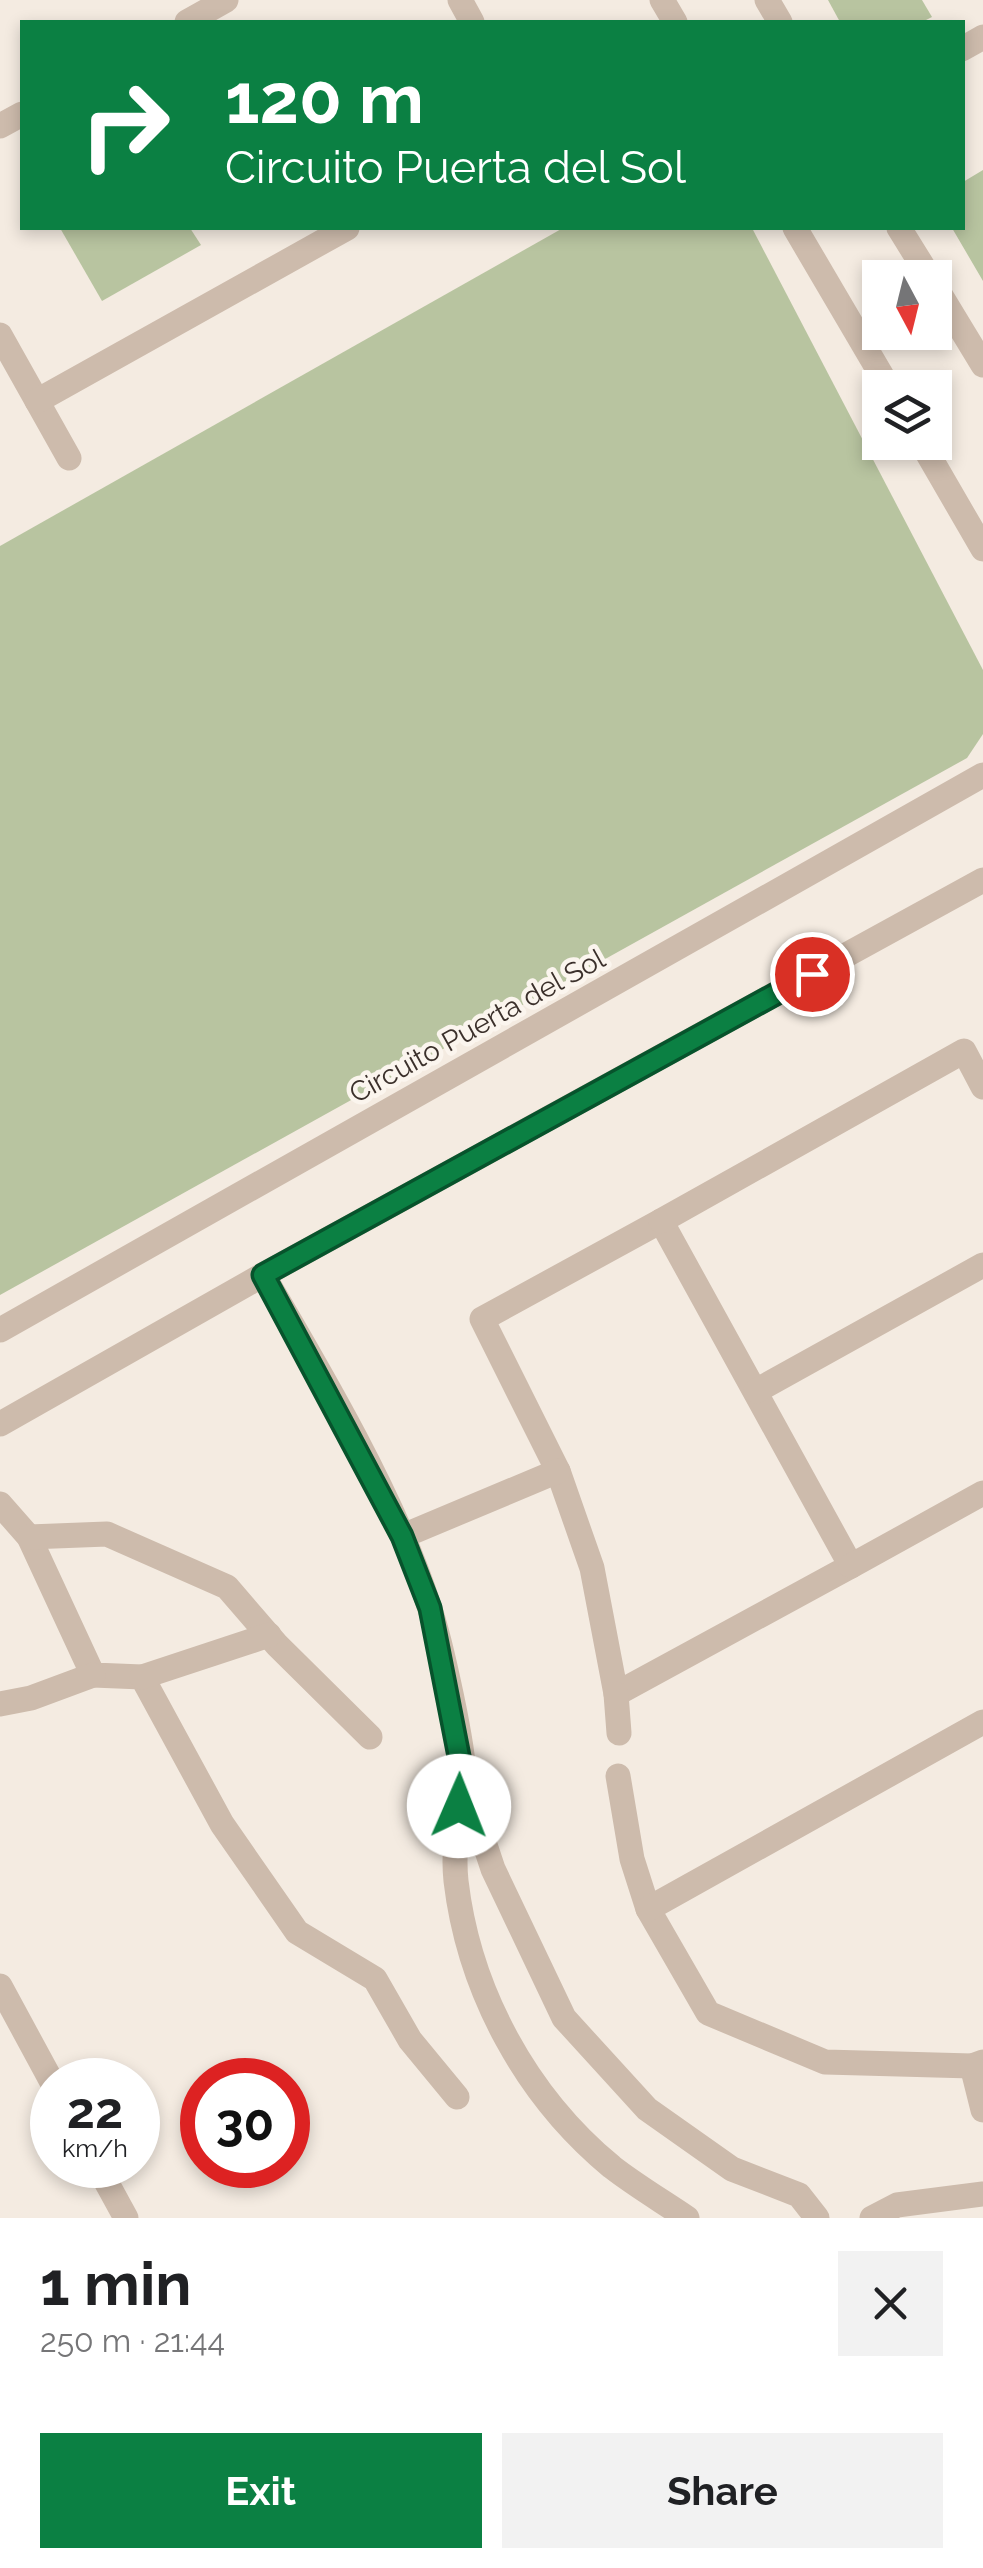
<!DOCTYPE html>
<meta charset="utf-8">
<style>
:root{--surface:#fff;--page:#f2f2f2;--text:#202124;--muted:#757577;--accent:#0b8043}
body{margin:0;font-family:Raleway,sans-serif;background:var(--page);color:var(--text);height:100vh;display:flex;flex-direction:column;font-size:38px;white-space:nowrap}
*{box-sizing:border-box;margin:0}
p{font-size:32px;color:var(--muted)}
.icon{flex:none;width:55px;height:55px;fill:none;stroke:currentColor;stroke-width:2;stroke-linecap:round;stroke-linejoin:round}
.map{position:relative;height:2218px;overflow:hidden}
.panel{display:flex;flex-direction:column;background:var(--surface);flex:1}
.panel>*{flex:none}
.banner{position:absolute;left:20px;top:20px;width:945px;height:210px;border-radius:0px;box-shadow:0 5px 15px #0003;background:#0b8043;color:#fff;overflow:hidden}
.needle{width:65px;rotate:173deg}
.controls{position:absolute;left:862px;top:260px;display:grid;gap:20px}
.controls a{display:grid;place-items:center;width:90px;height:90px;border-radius:0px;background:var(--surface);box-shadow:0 5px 15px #0003;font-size:50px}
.speed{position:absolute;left:30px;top:2058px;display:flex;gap:20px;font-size:50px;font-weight:700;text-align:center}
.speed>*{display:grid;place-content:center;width:130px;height:130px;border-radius:50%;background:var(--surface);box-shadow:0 5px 15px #0003;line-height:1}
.speed small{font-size:25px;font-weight:400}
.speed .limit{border:15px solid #d22;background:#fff;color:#111}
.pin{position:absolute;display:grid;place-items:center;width:85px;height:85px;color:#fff;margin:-42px;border:5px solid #fff;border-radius:50%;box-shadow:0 2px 10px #0007}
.me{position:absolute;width:110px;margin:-55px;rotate:1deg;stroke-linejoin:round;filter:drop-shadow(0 0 8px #0008)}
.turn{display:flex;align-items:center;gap:35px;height:210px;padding:0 40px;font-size:45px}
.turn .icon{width:130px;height:130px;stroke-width:2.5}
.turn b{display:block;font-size:70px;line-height:85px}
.round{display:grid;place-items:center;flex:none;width:105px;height:105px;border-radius:0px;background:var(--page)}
.overview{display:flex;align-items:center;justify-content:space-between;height:170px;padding:0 40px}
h1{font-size:60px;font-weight:700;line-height:75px}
.action{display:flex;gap:20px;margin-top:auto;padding:20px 40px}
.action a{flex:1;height:115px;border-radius:0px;background:var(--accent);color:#fff;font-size:40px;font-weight:700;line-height:115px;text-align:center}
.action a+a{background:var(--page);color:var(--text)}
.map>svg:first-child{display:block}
.green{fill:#b8c4a0}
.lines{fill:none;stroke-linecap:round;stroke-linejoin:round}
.minor{stroke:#cdbbac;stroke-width:25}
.route-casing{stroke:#07532c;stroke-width:25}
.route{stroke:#0b8043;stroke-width:18}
.labels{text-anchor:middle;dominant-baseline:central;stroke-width:9;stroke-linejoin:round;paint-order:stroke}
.street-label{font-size:28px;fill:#3b302b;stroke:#fbf5ee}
</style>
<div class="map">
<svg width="983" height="2218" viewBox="0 0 983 2218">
<rect width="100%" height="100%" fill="#f4ebe1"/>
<!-- green -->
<g class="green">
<path d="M828,0H922L932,17L922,22H840Z"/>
<path d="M983,170V281L952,228H962L963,182Z"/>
<path d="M60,228H190L201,245L102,301Z"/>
<path d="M563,228H752L983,670V734L967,758L0,1295V546Z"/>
</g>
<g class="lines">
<!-- minor -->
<g class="minor">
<path d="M460,0L472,22"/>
<path d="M662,0L675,22"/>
<path d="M767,0L780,22"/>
<path d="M187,22L226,0"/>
<path d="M962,49L983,37"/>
<path d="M0,126L22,114"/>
<path d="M795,228L889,388"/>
<path d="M899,228L930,278"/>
<path d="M935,286L983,365"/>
<path d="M0,335L69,458"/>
<path d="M37,401L347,228"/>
<path d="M921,442L983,549"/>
<path d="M661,1221L851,1566L616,1694L592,1568L558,1471L482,1319Z"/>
<path d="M661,1221L964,1051L983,1087"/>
<path d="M263,1275C320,1372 395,1499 429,1606C440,1639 466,1752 464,1784C461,1819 452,1843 456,1881C469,1991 526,2096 612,2167C635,2185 662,2201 687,2218"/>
<path d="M0,1330L983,775"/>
<path d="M756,1391L983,1265"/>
<path d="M0,1424L263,1275L983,880"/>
<path d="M0,1504L29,1537L93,1675L142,1677L222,1824L297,1932L375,1979L410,2040L457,2097"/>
<path d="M403,1536L558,1471"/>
<path d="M29,1537L107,1534L227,1587L277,1645L370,1737"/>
<path d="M851,1566L983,1493"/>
<path d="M142,1677L269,1635"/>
<path d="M616,1694L619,1733"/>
<path d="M0,1704L31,1698L93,1675"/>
<path d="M618,1776L632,1859L648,1909L708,2013L825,2062L972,2066L983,2062"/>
<path d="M464,1782L493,1869L564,2018L647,2109L732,2169L799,2195L817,2218"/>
<path d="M648,1909L983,1722"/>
<path d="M0,1986L52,2082"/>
<path d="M972,2066L983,2110"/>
<path d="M97,2165L126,2218"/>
<path d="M872,2218L897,2205L983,2194"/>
</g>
</g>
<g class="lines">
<defs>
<path id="route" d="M459,1806L464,1782L430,1608L402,1536L263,1275L812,974"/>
</defs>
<!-- route casing -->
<use href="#route" class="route-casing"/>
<!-- route -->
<use href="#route" class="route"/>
</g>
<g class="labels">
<!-- street labels -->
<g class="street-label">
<text transform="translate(477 1026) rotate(-29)">Circuito Puerta del Sol</text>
</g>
</g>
</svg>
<div class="controls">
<a><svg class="needle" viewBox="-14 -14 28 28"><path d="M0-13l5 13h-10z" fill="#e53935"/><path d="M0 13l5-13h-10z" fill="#757577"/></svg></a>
<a><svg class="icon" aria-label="layers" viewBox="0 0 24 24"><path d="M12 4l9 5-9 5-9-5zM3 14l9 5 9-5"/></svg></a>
</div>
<div class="speed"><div>22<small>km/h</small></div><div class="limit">30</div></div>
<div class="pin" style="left:812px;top:974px;background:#d93025"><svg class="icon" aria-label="arrive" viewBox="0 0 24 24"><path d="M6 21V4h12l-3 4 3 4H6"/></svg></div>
<svg class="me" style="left:459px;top:1806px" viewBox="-20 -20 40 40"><circle r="19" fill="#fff"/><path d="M0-13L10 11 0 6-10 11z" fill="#0b8043"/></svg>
<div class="banner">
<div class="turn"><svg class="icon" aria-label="right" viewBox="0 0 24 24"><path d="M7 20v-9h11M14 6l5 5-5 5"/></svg><div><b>120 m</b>Circuito Puerta del Sol</div></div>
</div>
</div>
<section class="panel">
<div class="overview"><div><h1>1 min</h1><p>250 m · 21:44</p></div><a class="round"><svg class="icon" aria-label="close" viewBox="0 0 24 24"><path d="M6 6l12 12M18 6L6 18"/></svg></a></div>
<div class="action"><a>Exit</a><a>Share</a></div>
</section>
